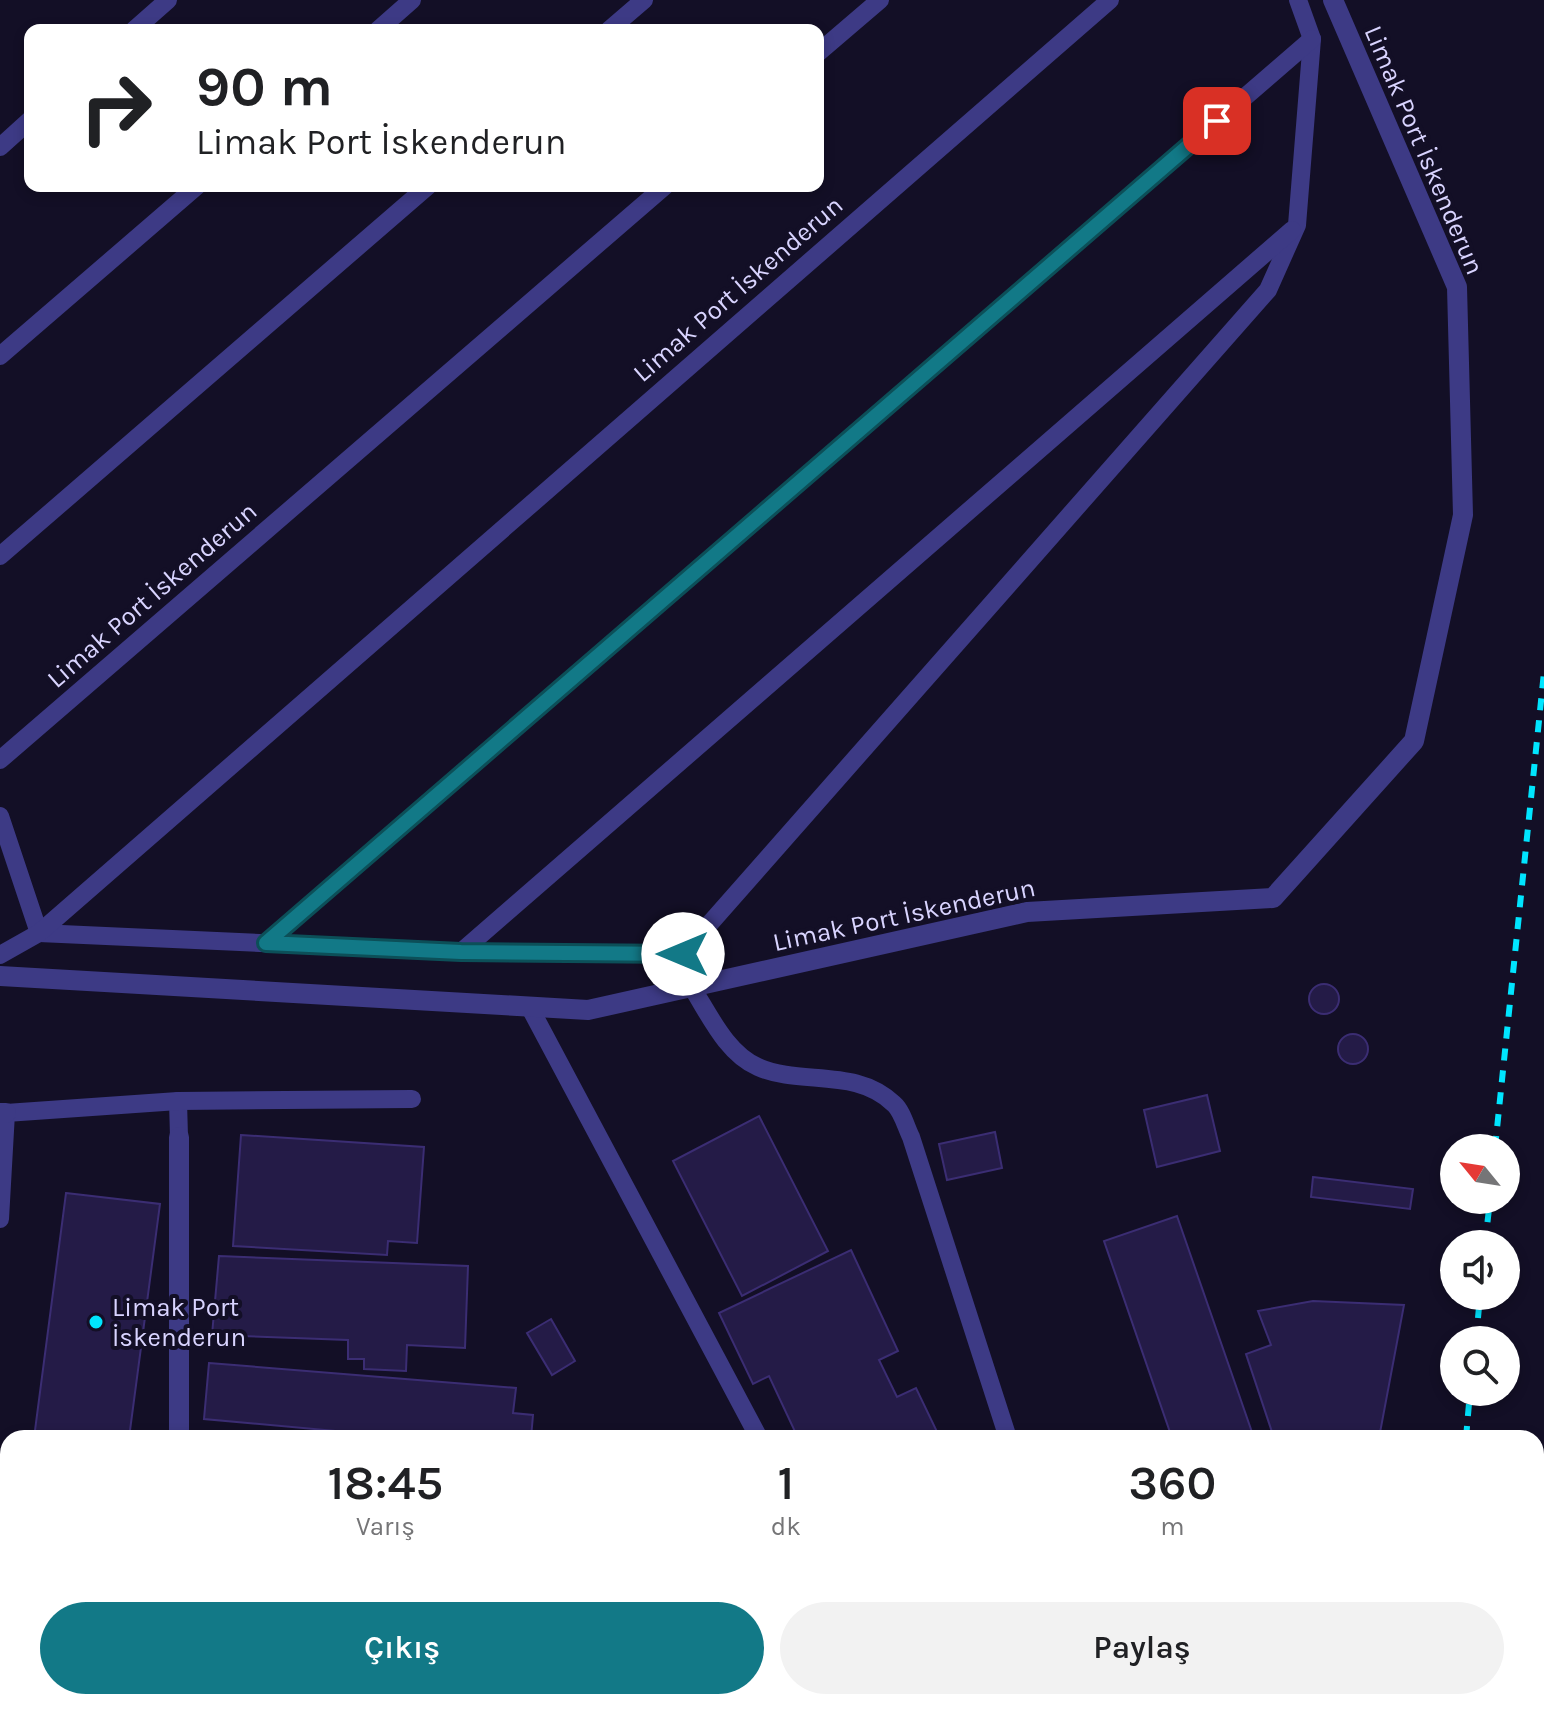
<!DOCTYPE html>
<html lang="tr">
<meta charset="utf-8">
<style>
:root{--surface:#fff;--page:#f2f2f2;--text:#202124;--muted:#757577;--accent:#127987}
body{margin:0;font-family:Karla,sans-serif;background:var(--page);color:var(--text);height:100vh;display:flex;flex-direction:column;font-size:30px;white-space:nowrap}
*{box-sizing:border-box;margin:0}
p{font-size:26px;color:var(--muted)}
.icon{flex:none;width:44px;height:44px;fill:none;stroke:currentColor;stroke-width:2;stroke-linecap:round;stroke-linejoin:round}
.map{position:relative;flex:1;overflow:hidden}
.sheet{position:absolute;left:0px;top:1430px;width:1544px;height:280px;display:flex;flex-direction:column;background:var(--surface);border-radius:24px 24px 0 0;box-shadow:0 4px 12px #0003}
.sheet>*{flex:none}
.guide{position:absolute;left:24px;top:24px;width:800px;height:168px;border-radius:16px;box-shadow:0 4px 12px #0003;background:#fff;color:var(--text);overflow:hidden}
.needle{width:52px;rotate:300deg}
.buttons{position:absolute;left:1440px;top:1134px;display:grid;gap:16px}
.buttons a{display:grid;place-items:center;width:80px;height:80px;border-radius:50%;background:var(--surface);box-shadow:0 4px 12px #0003;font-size:40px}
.pin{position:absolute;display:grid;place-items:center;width:68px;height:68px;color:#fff;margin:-34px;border-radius:16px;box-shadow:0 4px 12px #0006}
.me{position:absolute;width:88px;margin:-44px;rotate:270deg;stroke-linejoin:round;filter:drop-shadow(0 0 6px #0008)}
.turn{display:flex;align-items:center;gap:28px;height:168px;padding:0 40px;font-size:36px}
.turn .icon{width:104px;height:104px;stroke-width:2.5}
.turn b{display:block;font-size:56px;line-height:68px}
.eta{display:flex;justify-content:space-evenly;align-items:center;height:136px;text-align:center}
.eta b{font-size:48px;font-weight:600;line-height:56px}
.action{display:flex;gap:16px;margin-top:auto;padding:16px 40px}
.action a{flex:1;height:92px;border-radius:48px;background:var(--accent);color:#fff;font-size:32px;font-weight:600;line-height:92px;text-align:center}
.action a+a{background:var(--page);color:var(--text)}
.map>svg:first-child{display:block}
.building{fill:#241b47;stroke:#3b2d73;stroke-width:2}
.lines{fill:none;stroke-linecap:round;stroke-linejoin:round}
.service{stroke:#3d3a85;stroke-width:18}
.minor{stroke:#3d3a85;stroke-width:20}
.tertiary{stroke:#3d3a85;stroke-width:20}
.rail{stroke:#00e5ff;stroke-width:6;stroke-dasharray:12 10;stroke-linecap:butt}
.route-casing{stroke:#0c4f58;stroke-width:20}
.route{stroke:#127987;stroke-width:14}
.poi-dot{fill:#00e5ff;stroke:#130f26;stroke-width:3}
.labels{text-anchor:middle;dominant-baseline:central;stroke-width:8;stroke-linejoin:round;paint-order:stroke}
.street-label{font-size:26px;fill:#d9d4ff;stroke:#130f26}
.poi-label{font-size:26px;fill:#d9d4ff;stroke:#130f26;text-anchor:start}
</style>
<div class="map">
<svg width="1544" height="1710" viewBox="0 0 1544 1710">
<rect width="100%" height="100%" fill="#130f26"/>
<!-- building -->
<g class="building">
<circle cx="1324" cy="999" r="15"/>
<circle cx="1353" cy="1049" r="15"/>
<path d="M1207,1095L1220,1151L1157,1167L1144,1110Z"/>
<path d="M759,1116L828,1251L742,1296L673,1161Z"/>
<path d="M995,1132L1002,1168L947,1180L939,1144Z"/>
<path d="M241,1135L424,1147L417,1243L388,1241L387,1255L233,1246Z"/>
<path d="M1313,1177L1413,1189L1410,1209L1311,1197Z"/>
<path d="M66,1193L160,1204L129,1438H34Z"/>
<path d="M1177,1216L1254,1438H1172L1104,1241Z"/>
<path d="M851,1250L898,1351L879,1360L897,1397L916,1388L940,1438H798L769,1376L753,1384L719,1313Z"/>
<path d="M219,1256L468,1266L465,1348L407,1345L406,1371L364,1369V1359H348V1340L212,1335Z"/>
<path d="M1313,1301L1404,1305L1379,1438H1274L1246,1354L1271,1345L1258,1311Z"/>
<path d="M551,1319L575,1361L552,1375L527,1333Z"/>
<path d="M209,1363L516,1388L513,1413L533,1415L531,1438H412L204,1419Z"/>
<rect x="96" y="1702" width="54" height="8"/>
<path d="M246,1702H259L274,1710H242Z"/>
</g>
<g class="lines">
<!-- service -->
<g class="service">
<path d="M134,30L168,0"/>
<path d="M378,30L412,0"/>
<path d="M609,30L644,0"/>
<path d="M818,53L880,0"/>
<path d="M0,147L30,120"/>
<path d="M0,356L197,186"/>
<path d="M0,556L428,186"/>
<path d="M0,760L665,186"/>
<path d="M0,816L39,933L461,952L683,954L1268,290L1297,225L1312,39L1298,0"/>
<path d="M266,943L1312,39"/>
<path d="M461,952L1292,230"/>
<path d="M0,955L39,933L1110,0"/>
<path d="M691,986C709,1014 726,1053 758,1067C801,1086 856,1067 894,1104C902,1111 906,1127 911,1137L1008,1438"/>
<path d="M529,1006L759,1438"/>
<path d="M178,1101L179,1137"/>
<path d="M0,1219L6,1113L178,1101L412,1099"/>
<path d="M0,1648L8,1649"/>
<path d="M378,1702L399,1710"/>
<path d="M900,1702L910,1710"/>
<path d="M1056,1710L1071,1702"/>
</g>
<!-- minor -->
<g class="minor">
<path d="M179,1137V1438"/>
<path d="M191,1702L192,1710"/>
</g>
<!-- tertiary -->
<g class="tertiary">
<path d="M0,976L588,1010L1027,912L1273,898L1414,741L1463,515L1457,287L1333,0"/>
<path d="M0,1113H6"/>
</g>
<!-- rail -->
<g class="rail">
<path d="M1495,1148L1544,672"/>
<path d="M1485,1244L1490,1200"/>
<path d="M1476,1340L1480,1296"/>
<path d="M1466,1438L1470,1392"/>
<path d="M1429,1710L1430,1702"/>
</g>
</g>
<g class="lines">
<defs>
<path id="route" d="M683,954L461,952L266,943L1217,121"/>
</defs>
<!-- route casing -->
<use href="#route" class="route-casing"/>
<!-- route -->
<use href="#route" class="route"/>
</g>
<!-- markers -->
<circle class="poi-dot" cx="96" cy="1322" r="8"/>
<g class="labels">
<!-- street labels -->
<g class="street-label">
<text transform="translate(1424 150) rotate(67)">Limak Port İskenderun</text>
<text transform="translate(738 289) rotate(-41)">Limak Port İskenderun</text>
<text transform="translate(152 595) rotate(-41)">Limak Port İskenderun</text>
<text transform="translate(904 915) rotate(-12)">Limak Port İskenderun</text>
</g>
<!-- poi labels -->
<g class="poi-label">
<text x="112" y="1307">Limak Port<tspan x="112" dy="30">İskenderun</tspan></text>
</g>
</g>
</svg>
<div class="buttons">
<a><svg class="needle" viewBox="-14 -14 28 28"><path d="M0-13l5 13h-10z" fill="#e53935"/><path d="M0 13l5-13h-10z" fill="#757577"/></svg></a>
<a><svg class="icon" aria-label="sound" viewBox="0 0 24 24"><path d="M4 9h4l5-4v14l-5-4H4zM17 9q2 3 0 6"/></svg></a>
<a><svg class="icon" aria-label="search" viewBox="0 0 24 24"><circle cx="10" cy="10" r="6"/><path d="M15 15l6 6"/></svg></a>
</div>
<div class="pin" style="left:1217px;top:121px;background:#d93025"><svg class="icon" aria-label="arrive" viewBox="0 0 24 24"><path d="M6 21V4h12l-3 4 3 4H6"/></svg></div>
<svg class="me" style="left:683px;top:954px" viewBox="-20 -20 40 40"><circle r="19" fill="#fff"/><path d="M0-13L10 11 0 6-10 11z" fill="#127987"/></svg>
<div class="guide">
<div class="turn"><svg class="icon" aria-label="right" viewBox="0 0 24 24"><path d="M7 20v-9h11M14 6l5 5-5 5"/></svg><div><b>90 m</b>Limak Port İskenderun</div></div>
</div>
<section class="sheet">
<div class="eta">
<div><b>18:45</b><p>Varış</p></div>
<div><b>1</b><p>dk</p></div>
<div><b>360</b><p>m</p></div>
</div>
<div class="action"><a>Çıkış</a><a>Paylaş</a></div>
</section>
</div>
